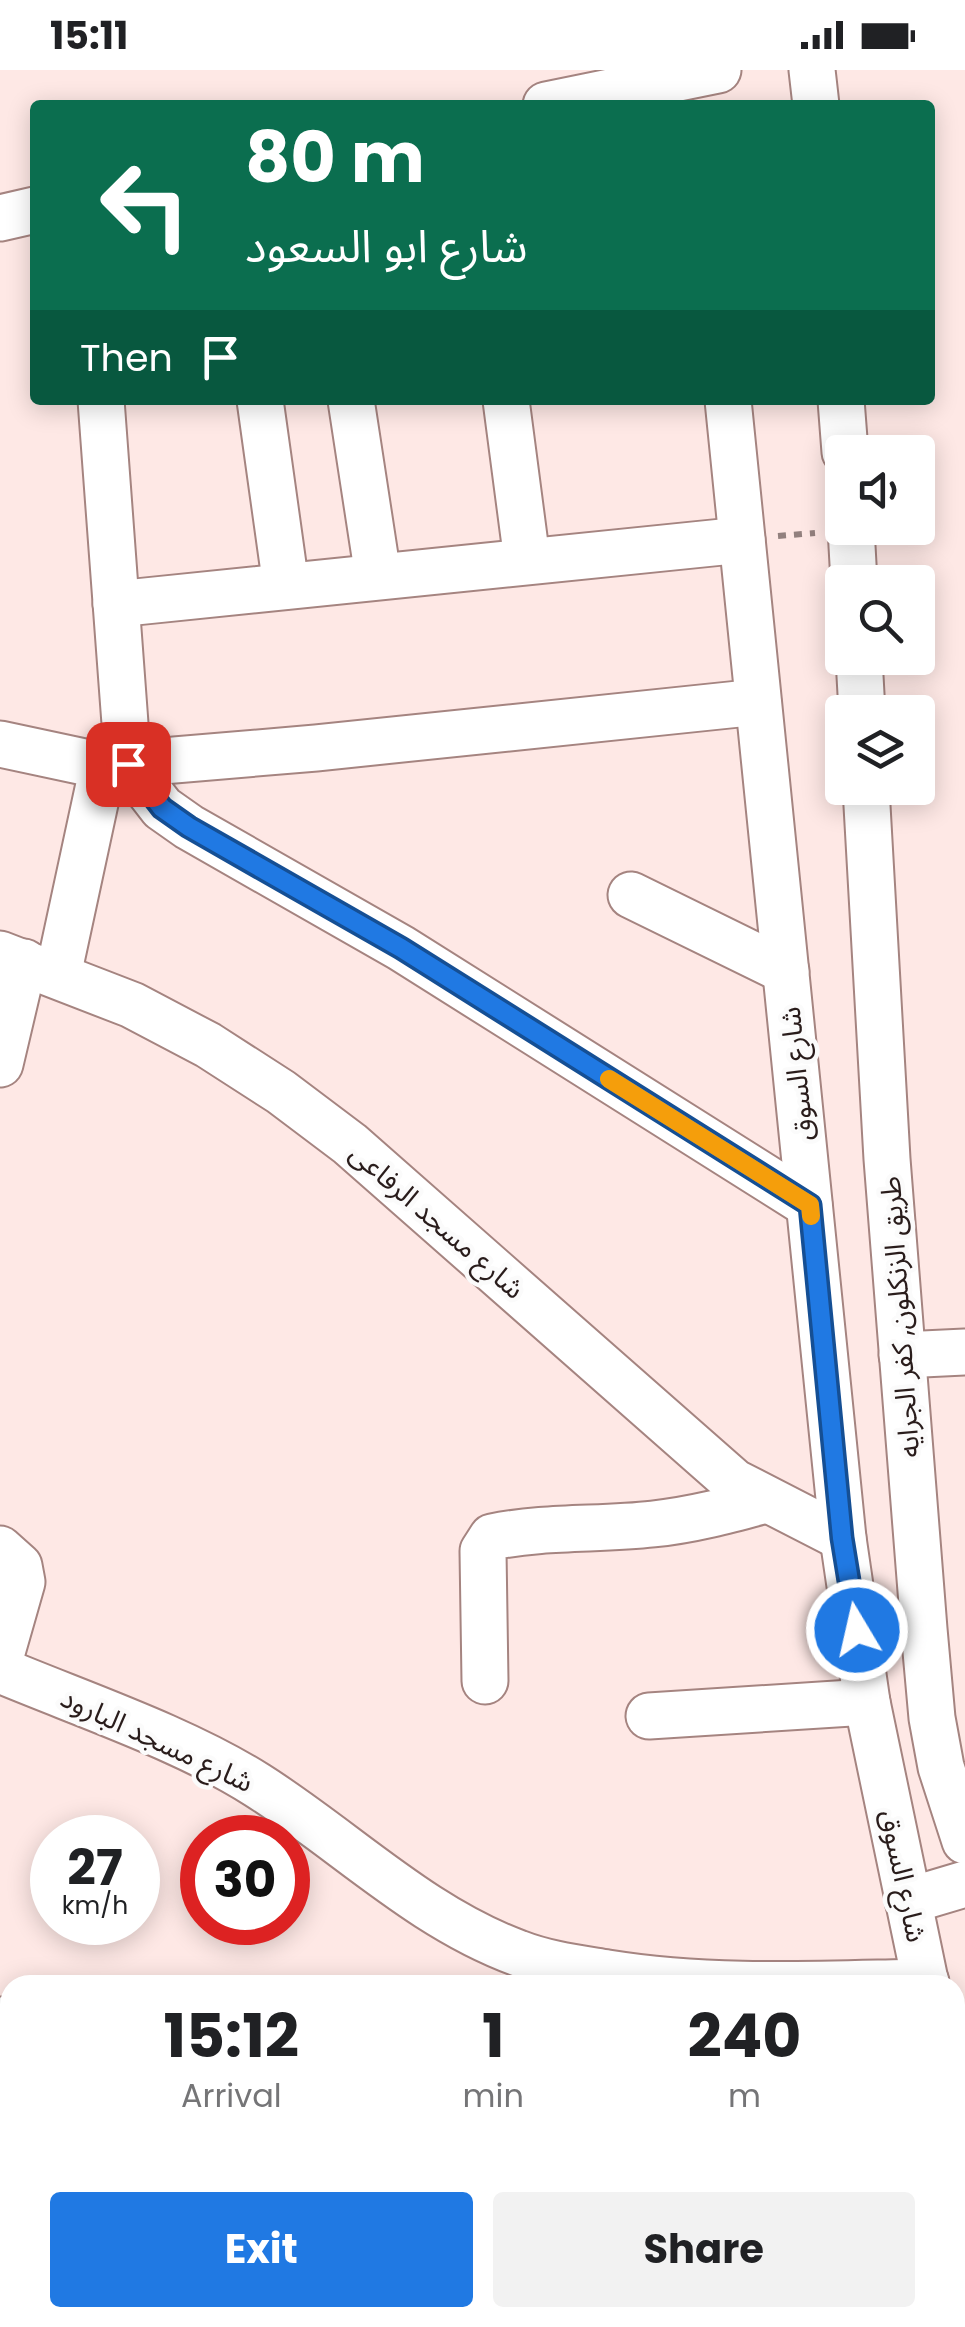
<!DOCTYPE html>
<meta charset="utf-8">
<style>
:root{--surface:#fff;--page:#f2f2f2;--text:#202124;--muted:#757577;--accent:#2079e3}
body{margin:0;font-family:Poppins,"Noto Sans Arabic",sans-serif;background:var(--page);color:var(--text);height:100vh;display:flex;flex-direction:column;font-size:38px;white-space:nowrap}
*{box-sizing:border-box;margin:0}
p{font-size:32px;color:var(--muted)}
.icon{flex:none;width:55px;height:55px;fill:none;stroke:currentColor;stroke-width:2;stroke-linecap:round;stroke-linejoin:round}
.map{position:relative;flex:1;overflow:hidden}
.side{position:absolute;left:0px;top:1905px;width:965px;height:352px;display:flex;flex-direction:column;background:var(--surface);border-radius:30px 30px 0 0;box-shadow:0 5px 25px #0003}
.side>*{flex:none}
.guide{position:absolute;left:30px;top:30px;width:905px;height:305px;border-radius:10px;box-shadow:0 5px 25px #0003;background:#0b6e4f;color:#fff;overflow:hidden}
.tools{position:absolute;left:825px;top:365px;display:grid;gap:20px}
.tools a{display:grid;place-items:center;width:110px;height:110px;border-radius:10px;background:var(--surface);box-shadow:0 5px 25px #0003;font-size:50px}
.speed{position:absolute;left:30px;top:1745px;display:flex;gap:20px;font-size:50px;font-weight:700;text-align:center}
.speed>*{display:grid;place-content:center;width:130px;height:130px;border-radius:50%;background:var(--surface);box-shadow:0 5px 25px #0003;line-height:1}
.speed small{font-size:25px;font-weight:400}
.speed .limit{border:15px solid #d22;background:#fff;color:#111}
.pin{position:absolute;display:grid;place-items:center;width:85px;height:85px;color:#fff;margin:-42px;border-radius:20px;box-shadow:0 5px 15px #0006}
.me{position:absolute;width:110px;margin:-55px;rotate:351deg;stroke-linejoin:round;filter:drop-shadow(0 0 8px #0008)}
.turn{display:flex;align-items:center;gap:35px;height:210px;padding:0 50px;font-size:45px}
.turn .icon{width:130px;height:130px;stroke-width:2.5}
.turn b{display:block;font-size:70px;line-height:85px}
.then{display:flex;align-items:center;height:95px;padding:0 50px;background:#0003;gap:20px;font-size:38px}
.eta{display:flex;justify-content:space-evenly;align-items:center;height:170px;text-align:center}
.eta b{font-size:60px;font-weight:700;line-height:70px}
.action{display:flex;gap:20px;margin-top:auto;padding:20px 50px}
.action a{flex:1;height:115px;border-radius:10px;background:var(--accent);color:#fff;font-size:40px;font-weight:700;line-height:115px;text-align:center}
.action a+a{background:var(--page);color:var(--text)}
.status{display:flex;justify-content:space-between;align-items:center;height:70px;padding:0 50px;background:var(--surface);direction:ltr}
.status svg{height:28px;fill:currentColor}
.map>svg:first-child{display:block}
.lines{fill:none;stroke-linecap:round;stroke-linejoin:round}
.minor-casing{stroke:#a58480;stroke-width:49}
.path{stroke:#92807e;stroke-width:6;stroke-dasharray:8 8;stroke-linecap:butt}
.minor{stroke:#fff;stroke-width:45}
.route-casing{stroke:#154f94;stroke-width:25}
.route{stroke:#2079e3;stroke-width:18}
.slow{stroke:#f59e0b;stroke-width:18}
.labels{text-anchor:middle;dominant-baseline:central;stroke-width:9;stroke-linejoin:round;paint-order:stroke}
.street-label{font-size:28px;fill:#291c1b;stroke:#fbfbfb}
</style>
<div class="status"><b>15:11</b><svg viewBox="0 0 49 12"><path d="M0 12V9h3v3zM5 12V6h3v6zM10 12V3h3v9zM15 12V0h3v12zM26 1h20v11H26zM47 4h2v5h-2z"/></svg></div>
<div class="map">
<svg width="965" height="2257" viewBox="0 0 965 2257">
<rect width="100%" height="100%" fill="#fee8e5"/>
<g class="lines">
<defs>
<g id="minor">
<path d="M812,0L816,35"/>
<path d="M546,35L718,0"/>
<path d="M0,148L35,140"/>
<path d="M101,330L128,694L162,738L189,757L401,878L809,1135"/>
<path d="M260,330L286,516"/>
<path d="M351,330L378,506"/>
<path d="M506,330L527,490"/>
<path d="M728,330L843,1468L867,1632L926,1915"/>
<path d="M841,330L845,382"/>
<path d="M851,458L854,512"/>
<path d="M116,534L742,470"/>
<path d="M859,588L862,642"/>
<path d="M0,674L103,696L316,678L758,632"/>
<path d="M866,718L887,1089L924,1559L932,1648L941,1697L965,1771"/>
<path d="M631,825L786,901"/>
<path d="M0,884L132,935L208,975L281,1022L350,1074L734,1412L843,1468"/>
<path d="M58,905L103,696"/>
<path d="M0,994L24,892"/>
<path d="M902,1285L965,1282"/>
<path d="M0,1479L19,1496L22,1512L0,1589"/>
<path d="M0,1600C81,1634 183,1668 257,1715C344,1770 420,1847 518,1883C546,1894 577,1898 607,1903C713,1920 819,1914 926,1912"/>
<path d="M485,1611L483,1481L492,1467C545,1456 600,1460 653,1454C692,1450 729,1440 766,1430"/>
<path d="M649,1646L867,1632"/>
<path d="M908,1831L965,1814"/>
<path d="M0,1950H10"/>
<path d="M955,2151L965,2152"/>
<path d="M0,2164L10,2166"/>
<path d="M895,2257L908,2248"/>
</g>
</defs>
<!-- minor casing -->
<use href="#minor" class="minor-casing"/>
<!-- path -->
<path class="path" d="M778,466L815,463"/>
<!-- minor -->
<use href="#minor" class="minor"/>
</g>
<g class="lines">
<defs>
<path id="route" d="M128,694L162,738L189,757L401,878L810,1135L842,1468L857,1560"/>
</defs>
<!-- route casing -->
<use href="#route" class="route-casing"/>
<!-- route -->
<use href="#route" class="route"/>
<!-- slow -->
<path class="slow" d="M609,1009L810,1135L811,1146"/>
</g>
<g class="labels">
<!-- street labels -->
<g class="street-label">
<text transform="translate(797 1004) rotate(-96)">شارع السوق</text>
<text transform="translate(437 1151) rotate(41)">شارع مسجد الرفاعى</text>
<text transform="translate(900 1247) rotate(-94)">طريق الزنكلون, كفر الجرايه</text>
<text transform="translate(157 1670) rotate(25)">شارع مسجد البارود</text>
<text transform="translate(903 1806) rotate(78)">شارع السوق</text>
</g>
</g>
</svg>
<div class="tools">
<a><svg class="icon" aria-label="sound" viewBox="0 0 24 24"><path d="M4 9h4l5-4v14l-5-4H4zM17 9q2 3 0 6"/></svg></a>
<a><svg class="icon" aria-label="search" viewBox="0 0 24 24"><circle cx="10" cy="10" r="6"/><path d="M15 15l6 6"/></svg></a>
<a><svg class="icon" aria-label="layers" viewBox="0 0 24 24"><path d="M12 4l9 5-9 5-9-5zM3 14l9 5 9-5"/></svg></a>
</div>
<div class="speed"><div>27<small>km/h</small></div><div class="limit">30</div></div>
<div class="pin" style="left:128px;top:694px;background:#d93025"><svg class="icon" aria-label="arrive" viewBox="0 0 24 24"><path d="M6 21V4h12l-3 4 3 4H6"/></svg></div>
<svg class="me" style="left:857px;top:1560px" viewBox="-20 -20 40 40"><circle r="17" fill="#2079e3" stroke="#fff" stroke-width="3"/><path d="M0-11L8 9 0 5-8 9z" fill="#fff"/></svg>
<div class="guide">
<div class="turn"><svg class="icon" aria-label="left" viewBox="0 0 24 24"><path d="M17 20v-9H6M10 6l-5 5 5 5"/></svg><div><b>80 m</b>شارع ابو السعود</div></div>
<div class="then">Then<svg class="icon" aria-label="arrive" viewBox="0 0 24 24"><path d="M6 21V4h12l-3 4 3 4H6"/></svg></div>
</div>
<section class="side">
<div class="eta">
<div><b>15:12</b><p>Arrival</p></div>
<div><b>1</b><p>min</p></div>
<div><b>240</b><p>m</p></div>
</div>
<div class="action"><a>Exit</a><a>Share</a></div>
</section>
</div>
